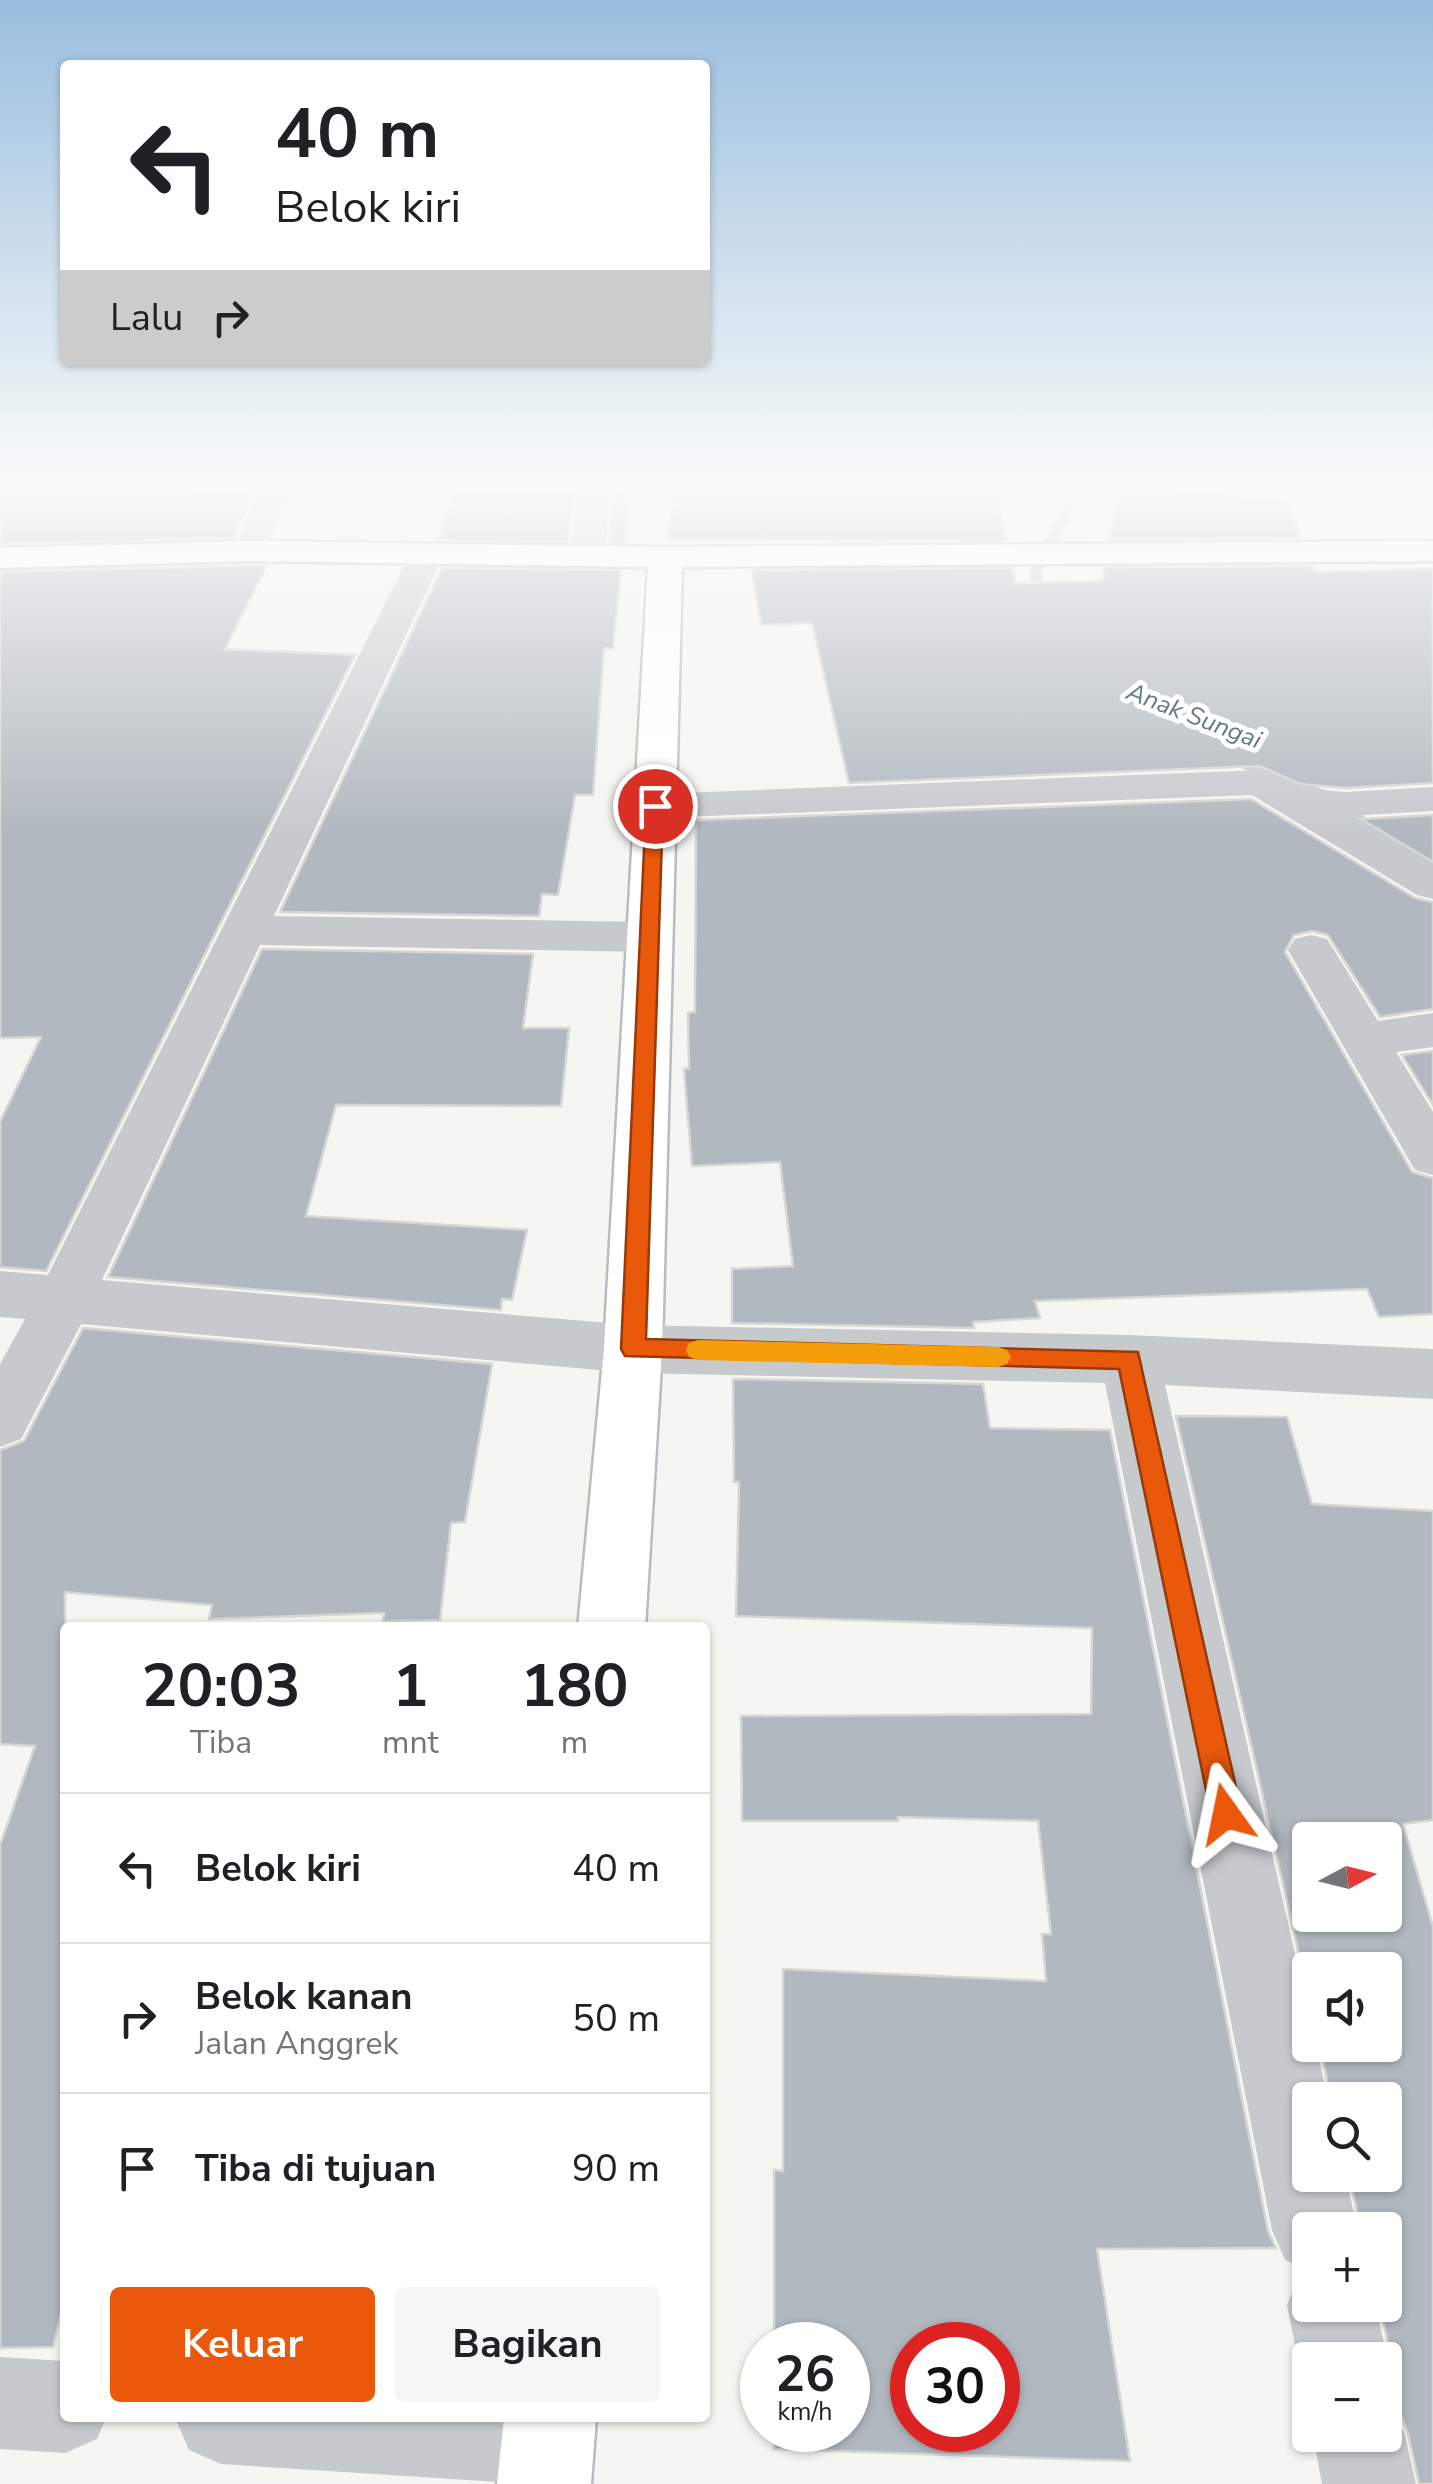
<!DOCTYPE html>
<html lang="id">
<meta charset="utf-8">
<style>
:root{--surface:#fff;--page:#f6f6f6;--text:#202124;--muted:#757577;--line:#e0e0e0;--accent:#ea580c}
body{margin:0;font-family:"Nunito Sans",sans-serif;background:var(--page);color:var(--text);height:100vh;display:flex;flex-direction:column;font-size:38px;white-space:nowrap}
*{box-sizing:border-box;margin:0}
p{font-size:32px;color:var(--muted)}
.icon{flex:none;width:55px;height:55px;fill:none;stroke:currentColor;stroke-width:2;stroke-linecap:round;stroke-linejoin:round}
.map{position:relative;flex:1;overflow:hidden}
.sheet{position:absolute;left:60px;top:1622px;width:650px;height:800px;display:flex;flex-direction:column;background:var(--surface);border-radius:10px;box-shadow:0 2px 8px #0004}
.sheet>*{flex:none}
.banner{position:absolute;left:60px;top:60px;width:650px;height:305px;border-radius:10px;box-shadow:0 2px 8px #0004;background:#fff;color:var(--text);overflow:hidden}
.needle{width:65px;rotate:83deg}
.fabs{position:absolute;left:1292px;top:1822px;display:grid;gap:20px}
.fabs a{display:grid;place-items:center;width:110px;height:110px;border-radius:10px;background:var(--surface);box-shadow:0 2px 8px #0004;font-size:50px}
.speed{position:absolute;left:740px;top:2322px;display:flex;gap:20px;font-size:50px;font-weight:700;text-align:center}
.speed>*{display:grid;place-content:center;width:130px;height:130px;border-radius:50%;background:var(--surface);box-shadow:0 2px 8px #0004;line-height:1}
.speed small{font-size:25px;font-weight:400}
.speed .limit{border:15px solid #d22;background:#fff;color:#111}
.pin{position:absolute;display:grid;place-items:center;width:85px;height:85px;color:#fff;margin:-42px;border:5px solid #fff;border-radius:50%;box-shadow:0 2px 10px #0007}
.me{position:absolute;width:110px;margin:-55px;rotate:348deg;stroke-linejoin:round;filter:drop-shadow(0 0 8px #0008)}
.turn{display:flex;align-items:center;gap:35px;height:210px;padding:0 50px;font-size:45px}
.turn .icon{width:130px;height:130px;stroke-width:2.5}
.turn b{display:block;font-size:70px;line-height:85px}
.then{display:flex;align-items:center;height:95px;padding:0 50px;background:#0003;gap:20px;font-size:38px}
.eta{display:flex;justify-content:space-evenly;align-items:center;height:170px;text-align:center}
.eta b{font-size:60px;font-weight:700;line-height:70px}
.action{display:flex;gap:20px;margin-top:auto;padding:20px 50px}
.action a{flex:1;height:115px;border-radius:10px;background:var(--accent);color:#fff;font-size:40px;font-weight:700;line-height:115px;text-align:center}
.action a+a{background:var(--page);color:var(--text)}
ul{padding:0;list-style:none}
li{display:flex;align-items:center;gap:30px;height:150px;padding:0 50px;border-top:2px solid var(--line)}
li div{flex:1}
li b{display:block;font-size:38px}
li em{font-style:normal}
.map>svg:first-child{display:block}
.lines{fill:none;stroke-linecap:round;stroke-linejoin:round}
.stream{fill:#c2ccd2;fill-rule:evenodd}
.building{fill:#b1b8bf;stroke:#d6d7d4;stroke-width:2.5;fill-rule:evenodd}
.secondary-casing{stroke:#b8bcc2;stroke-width:5}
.street{fill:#c7cacd;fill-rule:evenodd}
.secondary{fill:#fff;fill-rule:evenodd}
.route{fill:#ea580c;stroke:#983908;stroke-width:2.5}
.slow{fill:#f59e0b}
.labels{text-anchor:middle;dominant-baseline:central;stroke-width:10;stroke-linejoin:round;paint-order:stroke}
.far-water-label{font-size:25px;font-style:italic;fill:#617a8a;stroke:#fff}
</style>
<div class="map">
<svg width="1433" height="2484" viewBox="0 0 1433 2484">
<rect width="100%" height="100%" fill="#f5f6f1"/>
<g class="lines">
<!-- stream -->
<g class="stream">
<path d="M1073,487H1085L1041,573L1050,608L1039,611L1029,573Z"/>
<path d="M1225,753L1325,790L1433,863V875L1315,796L1220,760V754Z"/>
</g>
</g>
<!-- building -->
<g class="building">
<path d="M0,487H196L193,492H255L234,538L0,544Z"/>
<path d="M675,487H996L1006,541L667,540Z"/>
<path d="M1119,487H1156L1287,501L1301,538L1110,540Z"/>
<path d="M455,489L575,491L568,542L438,540Z"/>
<path d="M614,491H629L624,543L609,542Z"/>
<path d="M267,565L225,649L355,655L46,1271L0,1267V1122L41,1037L0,1038V572Z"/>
<path d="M1312,566L1314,572L1433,569V783L1345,788L1300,784L1260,766L849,783L812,623L761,625L752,570L1012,568L1015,583L1102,581L1105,567Z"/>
<path d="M442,568L621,570L613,649L604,648L593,795H575L558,895L542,894L539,916L280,912Z"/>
<path d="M1251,799L1415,898L1433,902V1009L1380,1017L1328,935L1312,931L1294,935L1285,952L1412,1172L1433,1178V1314L1379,1317L1367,1289L1035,1301L1040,1318L973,1322L974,1328L732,1323V1269L793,1266L780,1162L692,1166L684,1069H689L688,1013L695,1012L696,820Z"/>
<path d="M1433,815V862L1361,819Z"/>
<path d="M262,949L533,954L523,1028H569L561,1106L336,1105L306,1216L527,1230L512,1300L502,1299L501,1310L108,1277Z"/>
<path d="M1433,1051V1105L1402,1055Z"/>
<path d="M83,1328L492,1364L465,1522L451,1523L440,1620L383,1621L384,1613L209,1619L212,1605L65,1592V2297L53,2347L0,2348V1845L35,1746L0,1744V1450L24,1441Z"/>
<path d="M733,1379L983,1384L990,1428L1110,1430L1268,2231L1276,2248L1097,2249L1130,2461L774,2449V2430H848V2345H774V2170L783,2171V1969L1046,1981L1042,1934H1051L1038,1821L898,1817V1821H742L741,1716L1091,1714L1092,1628L736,1616L739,1482H734ZM912,2345H998V2430H912Z"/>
<path d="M1176,1416L1287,1417L1312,1504L1433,1511V1820L1403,1824L1433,1927V2484H1419L1408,2434L1396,2401L1385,2397V2370L1392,2359L1379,2305H1385V2230H1361L1349,2175H1385V2100H1331L1320,2045H1385V1970H1310V2003ZM1310,1840H1385V1915H1310Z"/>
</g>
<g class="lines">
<defs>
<g id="secondary">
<path d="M249,541L665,547L1433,541V561L682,567L662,1349L645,1628H578L604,1349L648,567L249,561L0,568V548Z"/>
<path d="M504,2418H596L591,2484H497Z"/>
</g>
</defs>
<!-- secondary casing -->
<use href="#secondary" class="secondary-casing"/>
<!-- street -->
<g class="street">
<path d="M261,487H293L261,558H237L232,551Z"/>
<path d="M579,487H611L604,556L599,563H575L570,556Z"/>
<path d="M427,544L439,547L444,554L274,916L649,922L665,927L672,937L665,947L649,952L260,945L102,1280L633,1325L1130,1335L1433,1349V1399L1165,1385L1310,2020V2045H1316L1328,2100H1310V2175H1345L1358,2230H1310V2305H1375L1388,2360L1385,2367V2360H1310V2389L1298,2360L1287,2305L1300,2274L1309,2270L1285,2260L1272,2230L1105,1383L633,1373L81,1324L21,1439L0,1447V1364L25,1319L0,1317V1271L48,1275L410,554L415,547Z"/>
<path d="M1260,770L1299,788L1345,792L1433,787V811L1348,816L1433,866V899L1417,895L1252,795L655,818L640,815L634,806L640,797L655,794Z"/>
<path d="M1311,935L1327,939L1378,1021L1433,1013V1047L1396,1052L1433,1112V1175L1415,1170L1288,950L1295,939Z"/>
<path d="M0,2357L65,2361V2418H106L97,2439L65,2453L0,2449Z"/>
<path d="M1385,2400L1392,2402L1405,2435L1416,2484H1322L1313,2435H1385Z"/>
<path d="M175,2418H585L594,2439L581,2472L551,2484H531L221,2464L189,2450Z"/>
</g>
<!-- secondary -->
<use href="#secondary" class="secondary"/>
</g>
<!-- sky -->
<linearGradient id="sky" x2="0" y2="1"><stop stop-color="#99bedf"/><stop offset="0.58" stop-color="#fafbf9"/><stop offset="1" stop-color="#fafbf9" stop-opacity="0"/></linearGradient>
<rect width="1433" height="835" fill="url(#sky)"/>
<!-- route -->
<path class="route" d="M655,801L663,806L646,1339L1138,1352L1242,1814L1237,1824L1226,1829L1216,1824L1211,1814L1119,1369L625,1356L621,1349L646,806Z"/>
<!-- slow -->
<path class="slow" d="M698,1340L998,1347L1007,1350L1011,1357L1007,1364L998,1367L698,1360L689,1357L686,1350L689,1343Z"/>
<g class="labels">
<!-- far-water labels -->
<g class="far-water-label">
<text transform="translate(1194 716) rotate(21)">Anak Sungai</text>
</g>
</g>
</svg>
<div class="fabs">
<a><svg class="needle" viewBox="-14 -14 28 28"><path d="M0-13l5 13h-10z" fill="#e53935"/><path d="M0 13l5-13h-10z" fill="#757577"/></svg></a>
<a><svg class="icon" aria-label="sound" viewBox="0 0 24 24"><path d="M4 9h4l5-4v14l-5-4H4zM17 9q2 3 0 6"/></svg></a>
<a><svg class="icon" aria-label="search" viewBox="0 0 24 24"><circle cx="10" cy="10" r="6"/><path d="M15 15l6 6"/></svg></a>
<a>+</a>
<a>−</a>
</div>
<div class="speed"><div>26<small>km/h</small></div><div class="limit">30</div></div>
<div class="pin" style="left:655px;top:806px;background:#d93025"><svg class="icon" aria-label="arrive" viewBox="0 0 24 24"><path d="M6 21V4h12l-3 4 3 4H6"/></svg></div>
<svg class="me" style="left:1226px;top:1814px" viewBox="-20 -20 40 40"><path d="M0-17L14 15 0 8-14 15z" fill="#ea580c" stroke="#fff" stroke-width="4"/></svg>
<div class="banner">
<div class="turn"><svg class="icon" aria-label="left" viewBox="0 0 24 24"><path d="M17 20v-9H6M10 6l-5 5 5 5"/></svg><div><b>40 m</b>Belok kiri</div></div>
<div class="then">Lalu<svg class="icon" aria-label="right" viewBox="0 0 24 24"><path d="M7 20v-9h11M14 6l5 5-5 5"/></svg></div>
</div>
<section class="sheet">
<div class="eta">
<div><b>20:03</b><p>Tiba</p></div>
<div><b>1</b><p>mnt</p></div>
<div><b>180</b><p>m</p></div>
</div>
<ul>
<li><svg class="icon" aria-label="left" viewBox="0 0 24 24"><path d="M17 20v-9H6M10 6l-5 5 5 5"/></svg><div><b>Belok kiri</b></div><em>40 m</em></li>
<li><svg class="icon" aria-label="right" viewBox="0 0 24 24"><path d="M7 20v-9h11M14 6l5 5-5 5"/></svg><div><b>Belok kanan</b><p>Jalan Anggrek</p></div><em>50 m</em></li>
<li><svg class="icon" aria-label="arrive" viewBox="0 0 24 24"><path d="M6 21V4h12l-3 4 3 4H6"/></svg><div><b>Tiba di tujuan</b></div><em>90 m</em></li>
</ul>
<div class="action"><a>Keluar</a><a>Bagikan</a></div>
</section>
</div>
